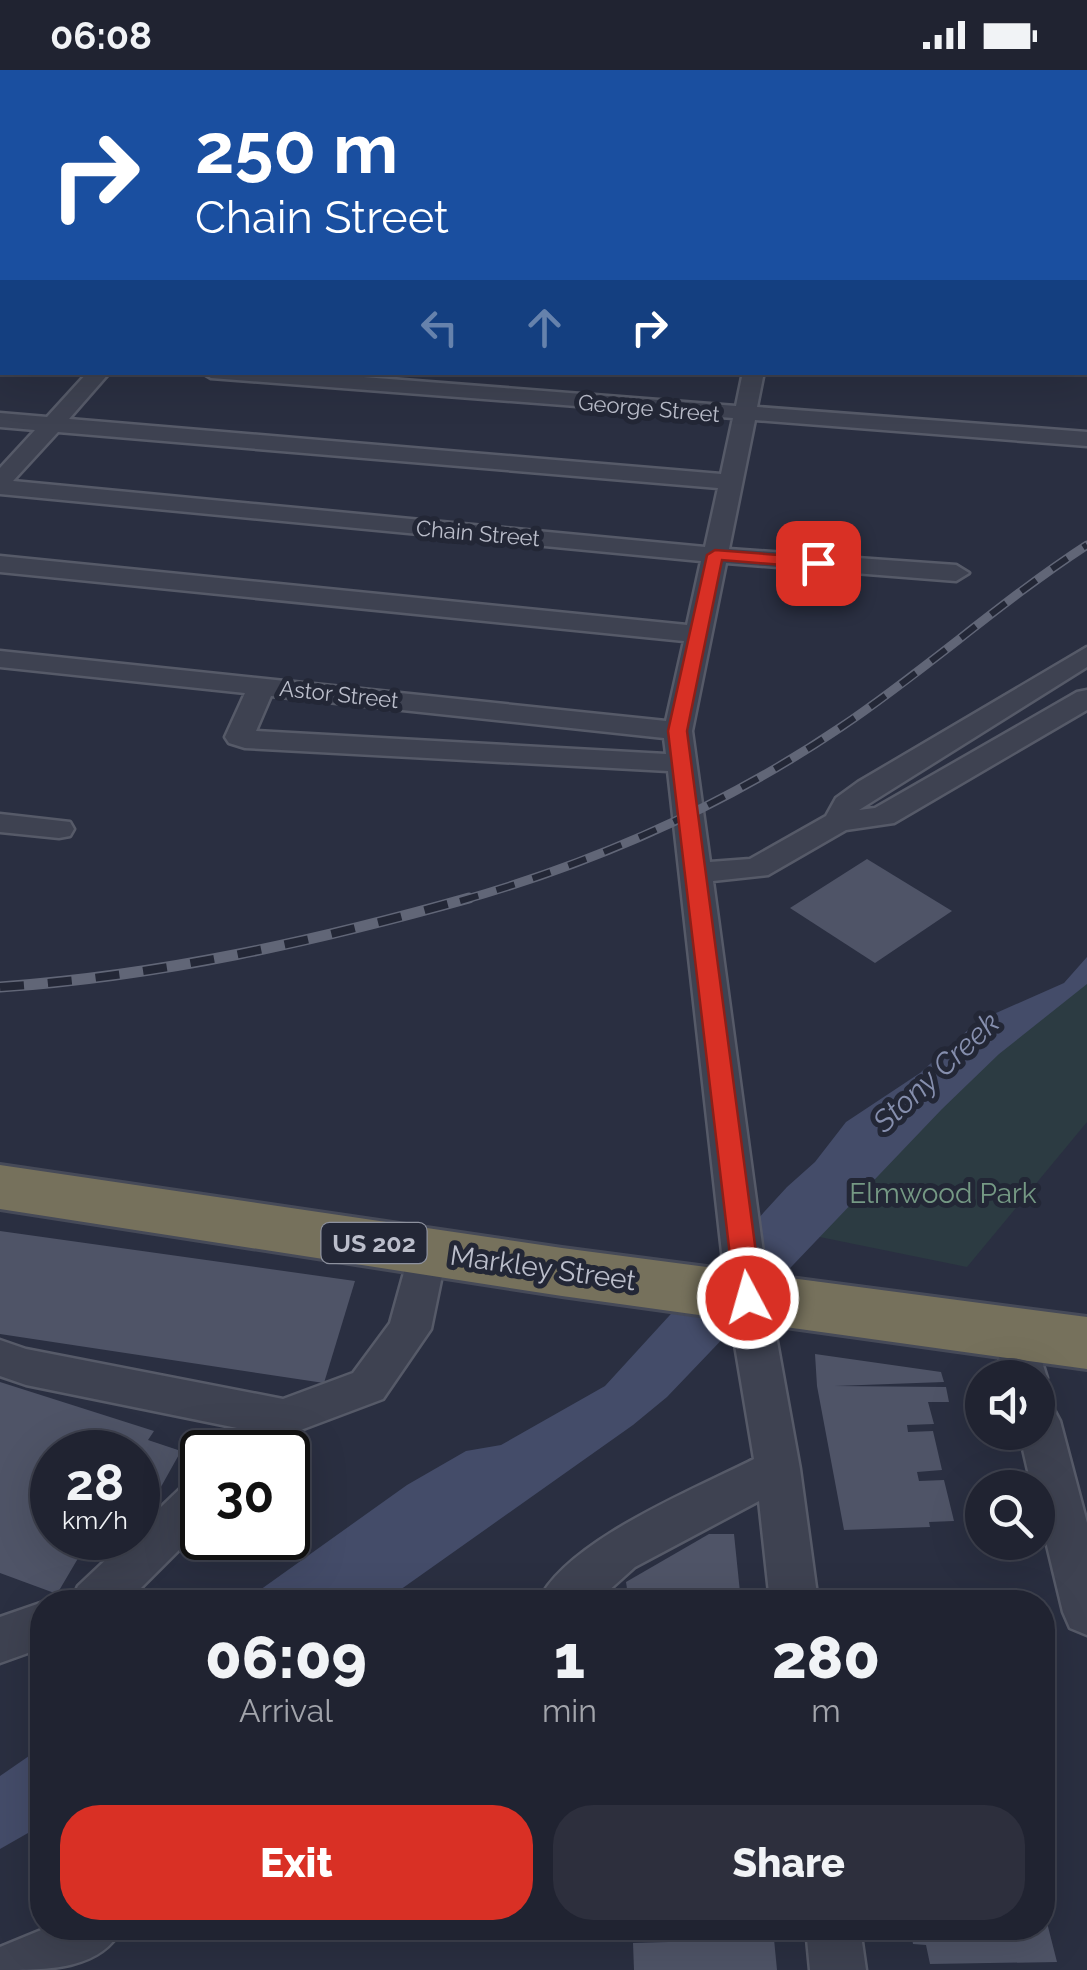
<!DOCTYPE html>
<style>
:root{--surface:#202331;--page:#2d2f3d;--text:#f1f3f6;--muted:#a2a4ab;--line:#3d404d;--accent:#d93025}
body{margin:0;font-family:Raleway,sans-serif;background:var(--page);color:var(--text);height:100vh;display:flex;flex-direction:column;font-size:38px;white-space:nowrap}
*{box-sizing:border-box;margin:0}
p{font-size:32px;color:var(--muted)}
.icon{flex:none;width:55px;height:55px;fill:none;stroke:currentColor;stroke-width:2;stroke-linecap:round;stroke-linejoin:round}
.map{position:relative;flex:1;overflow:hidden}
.sheet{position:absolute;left:30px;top:1520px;width:1025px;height:350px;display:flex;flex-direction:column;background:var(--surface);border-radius:40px;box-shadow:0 10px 40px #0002,0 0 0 2px var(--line)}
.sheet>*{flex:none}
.hud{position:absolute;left:0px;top:0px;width:1088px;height:305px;box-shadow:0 10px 40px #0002,0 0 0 2px var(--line);background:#1a4fa0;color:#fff;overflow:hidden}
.fabs{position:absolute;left:965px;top:1290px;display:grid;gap:20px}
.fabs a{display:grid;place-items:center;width:90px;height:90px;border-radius:50%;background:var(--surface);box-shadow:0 10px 40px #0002,0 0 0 2px var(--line);font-size:50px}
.speed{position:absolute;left:30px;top:1360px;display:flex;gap:20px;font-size:50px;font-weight:700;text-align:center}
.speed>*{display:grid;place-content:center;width:130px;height:130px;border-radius:50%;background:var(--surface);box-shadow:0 10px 40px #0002,0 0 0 2px var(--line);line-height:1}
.speed small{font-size:25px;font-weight:400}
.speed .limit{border:5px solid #111;border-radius:15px;background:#fff;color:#111}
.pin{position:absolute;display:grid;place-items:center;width:85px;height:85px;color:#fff;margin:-42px;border-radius:20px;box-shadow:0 5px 15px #0006}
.me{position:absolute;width:110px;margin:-55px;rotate:354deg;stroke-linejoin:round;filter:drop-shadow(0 0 8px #0008)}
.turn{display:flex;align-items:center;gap:35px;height:210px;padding:0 30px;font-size:45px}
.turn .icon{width:130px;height:130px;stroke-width:2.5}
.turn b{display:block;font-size:70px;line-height:85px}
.lanes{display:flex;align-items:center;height:95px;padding:0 30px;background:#0003;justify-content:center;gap:50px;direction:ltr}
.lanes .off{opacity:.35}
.eta{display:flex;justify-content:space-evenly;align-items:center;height:170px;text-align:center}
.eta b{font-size:60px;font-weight:800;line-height:70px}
.primary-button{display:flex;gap:20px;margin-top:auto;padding:20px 30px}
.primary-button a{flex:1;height:115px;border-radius:40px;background:var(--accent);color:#fff;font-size:40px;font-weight:800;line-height:115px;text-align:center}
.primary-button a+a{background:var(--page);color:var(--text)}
.status{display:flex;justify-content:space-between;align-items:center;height:70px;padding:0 50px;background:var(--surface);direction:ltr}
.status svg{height:28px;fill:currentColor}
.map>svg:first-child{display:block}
.green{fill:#2c3b42}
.water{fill:#444c69}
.building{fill:#4f5467}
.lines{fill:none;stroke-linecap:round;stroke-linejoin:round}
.minor-casing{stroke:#565a68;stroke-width:5}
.highway-casing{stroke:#464a58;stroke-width:6}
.minor{fill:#3e4251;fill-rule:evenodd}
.highway{fill:#76715c;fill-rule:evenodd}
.rail-far1-casing{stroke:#616677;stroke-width:9}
.rail-casing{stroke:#616677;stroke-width:11}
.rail-far1{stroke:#232736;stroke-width:6;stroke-dasharray:19;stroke-linecap:butt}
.rail{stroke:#232736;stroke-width:8;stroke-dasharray:24;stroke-linecap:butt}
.route{fill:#d93025;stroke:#8d1f18;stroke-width:2.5}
.labels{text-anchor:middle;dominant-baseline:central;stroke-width:10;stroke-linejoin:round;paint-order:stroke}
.far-street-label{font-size:22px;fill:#bbbecb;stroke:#232736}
.shield{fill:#232736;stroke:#8d919e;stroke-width:2.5}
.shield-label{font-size:25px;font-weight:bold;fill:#bbbecb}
.park-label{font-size:28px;fill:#759984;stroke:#232736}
.street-label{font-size:28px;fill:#bbbecb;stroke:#232736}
.water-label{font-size:30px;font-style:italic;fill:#868fae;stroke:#232736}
</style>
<div class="status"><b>06:08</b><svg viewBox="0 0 49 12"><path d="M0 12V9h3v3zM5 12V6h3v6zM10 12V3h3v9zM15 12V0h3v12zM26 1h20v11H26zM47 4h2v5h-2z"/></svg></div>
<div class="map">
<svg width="1087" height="1900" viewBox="0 0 1087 1900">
<rect width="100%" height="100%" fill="#2a2f41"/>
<!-- green -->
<path class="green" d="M1087,897V1052L967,1197L805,1164Z"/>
<!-- water -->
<g class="water">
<path d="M1087,887V914L999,984L942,1039L667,1327L633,1355L383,1532H243L407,1415L466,1381L501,1375L605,1316L787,1117L815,1092L846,1052L920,1003L978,951L1064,913Z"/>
<path d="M42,1677V1755L0,1779V1706Z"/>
</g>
<!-- building -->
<g class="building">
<path d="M867,789L952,841L875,893L790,838Z"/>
<path d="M0,1161L355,1211L324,1313L0,1264Z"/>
<path d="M815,1284L941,1302L944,1312L835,1316L946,1317L949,1332H928L934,1354L907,1355L908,1362L933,1361L942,1400L917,1402L919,1411L944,1410L954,1451L929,1452L930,1457L844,1460L817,1316Z"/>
<path d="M0,1312L154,1361L148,1370L181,1381L157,1424L138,1417V1382H52V1468H90L57,1524L0,1503Z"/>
<path d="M709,1464H734L741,1532H629L626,1512Z"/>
<path d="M1042,1833L1057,1892L930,1894L926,1875L913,1874L910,1858H1042Z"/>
<path d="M774,1869L777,1900H634L633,1873Z"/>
</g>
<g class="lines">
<defs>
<g id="minor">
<path d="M365,0H424L425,2H367Z"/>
<rect x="1085" y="33" width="2" height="10"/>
<path d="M2,39V50L0,51V40Z"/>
<rect x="0" y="81" width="2" height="10"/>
<rect x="1085" y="84" width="2" height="10"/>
<rect x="0" y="136" width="2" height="10"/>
<rect x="1085" y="142" width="2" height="10"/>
<path d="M0,182L2,183V194H0Z"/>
<rect x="1085" y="202" width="2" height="12"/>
<path d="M0,227L2,228V240L0,239Z"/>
<rect x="1085" y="252" width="2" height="12"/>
<rect x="0" y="281" width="2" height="12"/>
<path d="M88,302H110L69,349L721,404L733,348L211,308L201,302H300L736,336L743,302H764L757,337L1087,362V376L755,350L729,479L956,495L969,503L956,511L726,493L692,661L710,792L750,789L826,746L836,728L858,712L1087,577V597L859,740L875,738L1077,622L1087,620V640L894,753L846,760L768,805L713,811L769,1227L800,1399L818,1532H770L759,1431L635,1497L596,1532H538C565,1471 695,1419 754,1389L727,1227L668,701L245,678L229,673L225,667L245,623L0,597V581L666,651L684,571L0,502V486L687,555L701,491L0,424V398L35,360L0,357V343L47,347ZM58,362L718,418L705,477L13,411ZM271,626L664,668L666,684L256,661Z"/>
<path d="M0,744L70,752L74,759L70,766L59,768L0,762Z"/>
<path d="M427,1165L441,1170L447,1181L431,1259L383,1329L298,1361L277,1382H226L242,1359L26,1315L0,1306V1270L26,1279L283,1329L353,1303L390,1253L413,1170Z"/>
<path d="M1014,1244L1029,1249L1047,1308L1038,1322V1308H1004L993,1261L999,1249Z"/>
<path d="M1038,1332L1053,1338L1060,1351L1087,1453V1565L1070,1558L1063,1542L1038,1438V1418H1032L1019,1362H1038Z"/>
<path d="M202,1407V1457L127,1532H71L78,1516L129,1468H138V1459L186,1413Z"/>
<path d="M43,1532L42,1578L0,1593V1547Z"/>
<path d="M46,1858H122C101,1900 47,1900 0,1900V1877Z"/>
<path d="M806,1858H860L866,1900H810Z"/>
</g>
<path id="highway" d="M0,1095L562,1178L1087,1247V1299L562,1226L0,1139Z"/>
</defs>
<!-- minor casing -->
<use href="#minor" class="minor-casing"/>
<!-- highway casing -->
<use href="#highway" class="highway-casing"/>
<!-- minor -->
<use href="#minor" class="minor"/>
<!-- highway -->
<use href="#highway" class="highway"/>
<defs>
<path id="rail-far1" d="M460,831C594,793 726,735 841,657C926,600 1001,531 1087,475"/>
<path id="rail" d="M0,917C159,906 316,871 469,828"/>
</defs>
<!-- rail-far1 casing -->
<use href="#rail-far1" class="rail-far1-casing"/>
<!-- rail casing -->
<use href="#rail" class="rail-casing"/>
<!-- rail-far1 -->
<use href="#rail-far1" class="rail-far1"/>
<!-- rail -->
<use href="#rail" class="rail"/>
</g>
<!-- route -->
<path class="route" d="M715,480L818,488L827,493L818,498L722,490L687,661L762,1228L758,1235L748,1238L739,1235L735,1228L668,661L707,485Z"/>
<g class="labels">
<!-- far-street labels -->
<g class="far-street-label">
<text transform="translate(649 338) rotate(5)">George Street</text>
<text transform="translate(478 463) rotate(5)">Chain Street</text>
<text transform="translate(339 624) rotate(6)">Astor Street</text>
</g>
<!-- shield labels -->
<rect class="shield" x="321.5" y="1153" width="105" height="40" rx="8"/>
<g class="shield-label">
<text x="374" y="1173">US 202</text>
</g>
<!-- park labels -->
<g class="park-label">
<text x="943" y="1123">Elmwood Park</text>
</g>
<!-- street labels -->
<g class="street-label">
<text transform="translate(543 1198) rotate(8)">Markley Street</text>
</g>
<!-- water labels -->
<g class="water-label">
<text transform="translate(936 1002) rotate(-43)">Stony Creek</text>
</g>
</g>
</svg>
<div class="fabs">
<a><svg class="icon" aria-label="sound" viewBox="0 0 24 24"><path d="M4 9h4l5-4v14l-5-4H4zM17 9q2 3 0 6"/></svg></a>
<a><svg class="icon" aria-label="search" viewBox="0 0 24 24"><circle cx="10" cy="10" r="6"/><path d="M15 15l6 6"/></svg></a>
</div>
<div class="speed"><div>28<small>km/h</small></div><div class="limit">30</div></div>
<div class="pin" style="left:818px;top:493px;background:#d93025"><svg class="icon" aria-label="arrive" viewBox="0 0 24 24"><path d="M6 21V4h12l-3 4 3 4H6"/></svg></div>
<svg class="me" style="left:748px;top:1228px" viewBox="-20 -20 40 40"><circle r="17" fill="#d93025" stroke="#fff" stroke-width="3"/><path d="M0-11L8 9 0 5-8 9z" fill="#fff"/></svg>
<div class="hud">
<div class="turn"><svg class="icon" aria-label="right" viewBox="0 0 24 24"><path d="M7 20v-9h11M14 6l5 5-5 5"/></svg><div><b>250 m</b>Chain Street</div></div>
<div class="lanes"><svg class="icon off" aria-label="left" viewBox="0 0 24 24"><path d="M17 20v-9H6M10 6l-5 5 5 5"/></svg><svg class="icon off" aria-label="ahead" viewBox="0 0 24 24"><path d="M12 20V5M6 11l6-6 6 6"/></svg><svg class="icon" aria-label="right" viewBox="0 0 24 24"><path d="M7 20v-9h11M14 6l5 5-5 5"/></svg></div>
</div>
<section class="sheet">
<div class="eta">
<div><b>06:09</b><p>Arrival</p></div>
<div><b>1</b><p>min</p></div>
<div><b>280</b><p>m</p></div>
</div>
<div class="primary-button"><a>Exit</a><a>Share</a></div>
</section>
</div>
